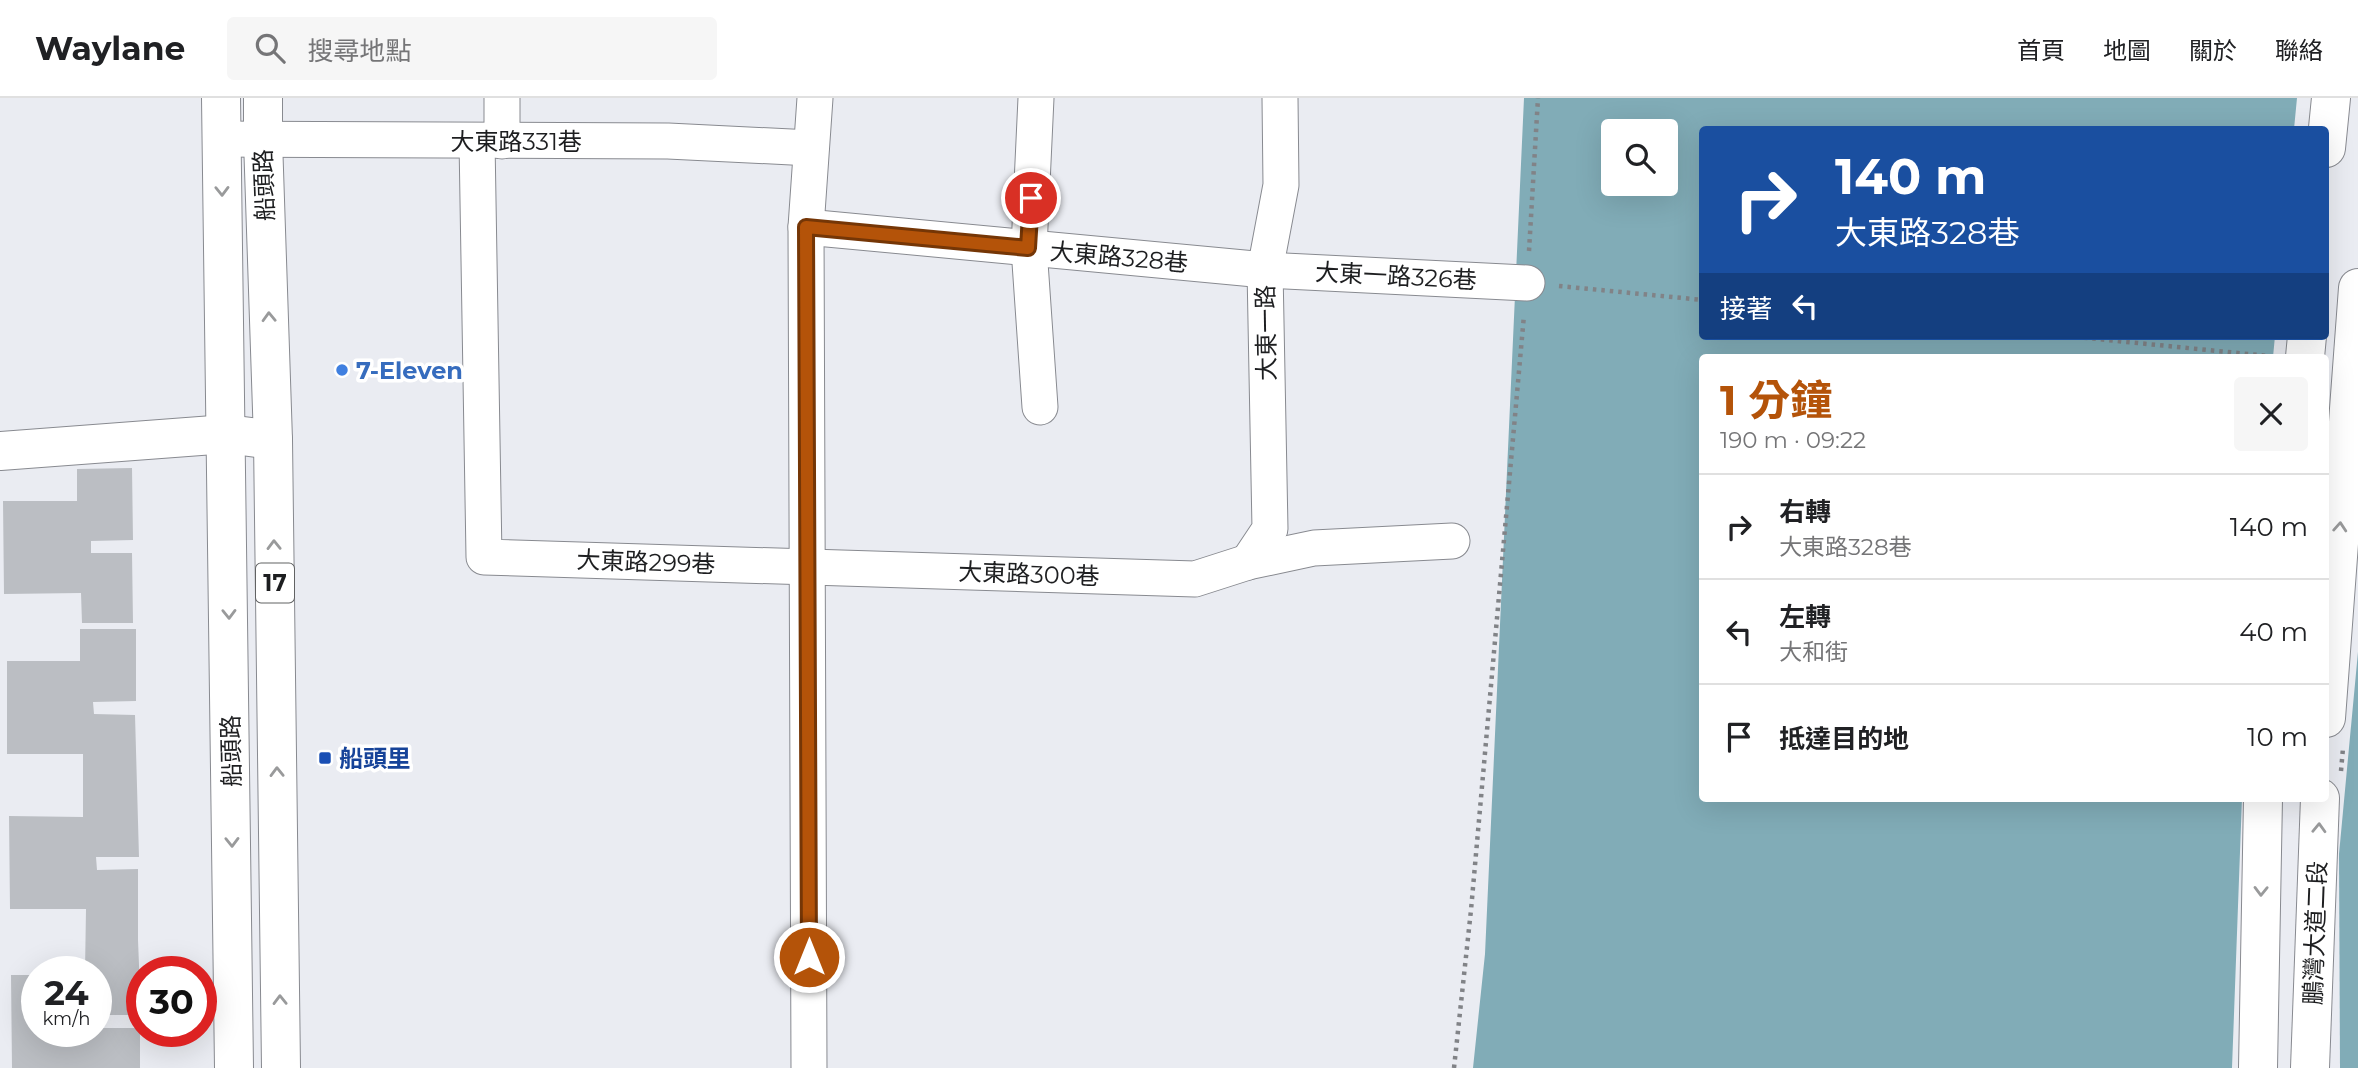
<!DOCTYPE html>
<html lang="zh-TW">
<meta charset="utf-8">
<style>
:root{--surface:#fff;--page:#f6f6f6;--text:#202124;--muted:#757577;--line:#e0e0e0;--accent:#b45309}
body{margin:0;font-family:Montserrat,"Noto Sans TC",sans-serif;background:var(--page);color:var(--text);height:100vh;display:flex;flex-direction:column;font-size:26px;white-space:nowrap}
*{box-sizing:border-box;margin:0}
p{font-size:23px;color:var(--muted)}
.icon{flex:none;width:38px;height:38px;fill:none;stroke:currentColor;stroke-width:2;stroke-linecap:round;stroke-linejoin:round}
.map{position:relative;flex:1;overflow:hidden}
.drawer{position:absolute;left:1699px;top:256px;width:630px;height:448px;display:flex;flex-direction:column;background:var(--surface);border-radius:7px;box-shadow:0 7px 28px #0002}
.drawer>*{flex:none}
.hud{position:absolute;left:1699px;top:28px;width:630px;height:214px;border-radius:7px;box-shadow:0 7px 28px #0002;background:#1a4fa0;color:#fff;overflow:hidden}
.tools{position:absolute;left:1601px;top:21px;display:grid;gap:14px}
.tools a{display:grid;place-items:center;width:77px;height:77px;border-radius:7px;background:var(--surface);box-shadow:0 7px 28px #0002;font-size:35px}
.speed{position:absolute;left:21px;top:858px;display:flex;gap:14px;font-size:35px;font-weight:700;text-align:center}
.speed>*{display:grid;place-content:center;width:91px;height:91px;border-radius:50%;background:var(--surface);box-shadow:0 7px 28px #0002;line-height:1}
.speed small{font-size:18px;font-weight:400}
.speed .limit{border:10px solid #d22;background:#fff;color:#111}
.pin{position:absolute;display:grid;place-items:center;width:60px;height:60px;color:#fff;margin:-30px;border:4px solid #fff;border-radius:50%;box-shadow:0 2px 7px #0007}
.me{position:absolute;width:77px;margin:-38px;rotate:0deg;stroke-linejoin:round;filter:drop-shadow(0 0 5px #0008)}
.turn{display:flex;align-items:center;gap:24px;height:147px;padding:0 21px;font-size:32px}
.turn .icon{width:91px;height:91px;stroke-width:2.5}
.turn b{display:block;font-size:49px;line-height:60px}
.then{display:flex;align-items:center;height:66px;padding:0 21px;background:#0003;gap:14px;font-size:26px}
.round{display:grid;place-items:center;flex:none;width:74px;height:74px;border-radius:7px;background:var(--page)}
.overview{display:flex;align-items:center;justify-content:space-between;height:119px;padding:0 21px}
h1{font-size:42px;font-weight:700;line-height:52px;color:var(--accent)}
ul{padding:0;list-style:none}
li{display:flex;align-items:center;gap:21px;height:105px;padding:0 21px;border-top:2px solid var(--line)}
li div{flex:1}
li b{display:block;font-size:26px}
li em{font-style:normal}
header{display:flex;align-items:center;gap:42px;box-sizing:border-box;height:98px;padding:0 35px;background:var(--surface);border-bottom:2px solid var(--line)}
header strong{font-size:33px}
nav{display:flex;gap:38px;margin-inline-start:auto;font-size:24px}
.search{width:490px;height:63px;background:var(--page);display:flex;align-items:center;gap:18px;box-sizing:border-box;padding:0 24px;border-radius:7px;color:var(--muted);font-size:26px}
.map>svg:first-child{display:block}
.water{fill:#81acb7;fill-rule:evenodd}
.building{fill:#bbbec3}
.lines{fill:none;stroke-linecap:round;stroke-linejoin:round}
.street-casing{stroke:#888a90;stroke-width:37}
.secondary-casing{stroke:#888a90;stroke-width:40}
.primary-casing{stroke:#888a90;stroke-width:40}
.path{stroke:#818387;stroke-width:4.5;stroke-dasharray:3.5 5;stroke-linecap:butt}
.street{stroke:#fff;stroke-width:35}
.secondary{stroke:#fff;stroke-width:38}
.primary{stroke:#fff;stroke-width:38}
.oneway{stroke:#999a9b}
.route-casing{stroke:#753606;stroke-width:18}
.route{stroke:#b45309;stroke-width:12}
.shop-dot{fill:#3f7fe0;stroke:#fff;stroke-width:2.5}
.transit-dot{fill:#1a4fb4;stroke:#fff;stroke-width:2.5}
.labels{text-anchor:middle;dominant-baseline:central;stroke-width:7;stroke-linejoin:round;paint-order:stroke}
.shield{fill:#fff;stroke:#616263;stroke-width:2}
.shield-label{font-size:23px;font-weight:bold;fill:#1d1e20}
.street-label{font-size:24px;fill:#1d1e20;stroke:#fff}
.shop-label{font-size:24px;font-weight:bold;fill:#366cbe;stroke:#fff;text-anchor:start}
.transit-label{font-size:24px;font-weight:bold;fill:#164399;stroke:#fff;text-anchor:start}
</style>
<header>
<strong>Waylane</strong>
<div class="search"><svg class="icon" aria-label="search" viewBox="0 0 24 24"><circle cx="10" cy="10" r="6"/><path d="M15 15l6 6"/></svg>搜尋地點</div>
<nav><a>首頁</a><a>地圖</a><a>關於</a><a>聯絡</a></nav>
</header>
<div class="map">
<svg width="2358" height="970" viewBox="0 0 2358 970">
<rect width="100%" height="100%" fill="#eaecf2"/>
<!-- water -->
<g class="water">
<path d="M1524,0H2297L2294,31L1703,32V238H2275L2273,259H1703V700H2242L2232,970H1473L1485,856ZM1614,33H1666V86H1614Z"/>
<path d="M2358,554V970H2340L2339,756Z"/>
</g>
<!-- building -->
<g class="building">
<path d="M132,370L133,442L91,443V455H132L133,525H82L81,495L4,496L3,403H77V371Z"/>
<path d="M80,531H136V603L93,604L94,616L135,617L139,759H96L97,772L138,771V842L141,917H96V873H85L86,811H10L9,718L83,719V656H7V563H80Z"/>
<path d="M11,877H37V933H96V930H140V970H12Z"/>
</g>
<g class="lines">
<defs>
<g id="street">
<path d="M502,0V43"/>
<path d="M1036,0L1029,150L1040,309"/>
<path d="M221,41L668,43L811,50"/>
<path d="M477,43L484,459L1195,481L1248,464L1314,450L1452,443"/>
<path d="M806,129L1265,172L1527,185"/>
<path d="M1248,464L1270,431L1265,172L1281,87L1280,0"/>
<path d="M809,970L806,129L815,0"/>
</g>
<g id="secondary">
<path d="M2326,50L2331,0"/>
<path d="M2305,259L2307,238"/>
<path d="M0,353L227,336L273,342"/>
<path d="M2326,620L2358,190"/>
<path d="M2258,970L2263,700"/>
<path d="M2310,970L2320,700"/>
</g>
<g id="primary">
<path d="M221,0L234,970"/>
<path d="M263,0V42L273,342L281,970"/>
</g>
</defs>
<!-- street casing -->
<use href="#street" class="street-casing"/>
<!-- secondary casing -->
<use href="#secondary" class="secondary-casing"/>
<!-- primary casing -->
<use href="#primary" class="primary-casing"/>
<!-- path -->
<g class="path">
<path d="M1529,153L1538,0"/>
<path d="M1559,188L1703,202"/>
<path d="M2067,238L2268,258"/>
<path d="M2341,673L2343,650"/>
<path d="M1454,970L1471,812L1524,217"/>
</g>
<!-- street -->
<use href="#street" class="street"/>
<!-- secondary -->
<use href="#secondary" class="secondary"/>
<!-- primary -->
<use href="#primary" class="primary"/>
</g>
<!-- one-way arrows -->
<defs><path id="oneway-chevron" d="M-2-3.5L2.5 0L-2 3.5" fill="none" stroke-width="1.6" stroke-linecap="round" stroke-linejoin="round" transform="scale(1.75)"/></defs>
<g class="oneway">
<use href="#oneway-chevron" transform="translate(222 93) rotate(89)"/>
<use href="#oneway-chevron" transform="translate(269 219) rotate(-92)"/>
<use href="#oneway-chevron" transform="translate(2340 429) rotate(-86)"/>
<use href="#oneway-chevron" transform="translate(274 447) rotate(-91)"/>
<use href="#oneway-chevron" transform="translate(229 516) rotate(89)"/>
<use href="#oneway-chevron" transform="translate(277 674) rotate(-91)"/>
<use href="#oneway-chevron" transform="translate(2319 730) rotate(-88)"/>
<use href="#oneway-chevron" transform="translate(232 744) rotate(89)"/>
<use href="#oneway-chevron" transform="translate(2261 793) rotate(91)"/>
<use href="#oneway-chevron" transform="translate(280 902) rotate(-91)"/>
</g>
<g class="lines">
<defs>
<path id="route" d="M809,859L806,129L1028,150L1031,100"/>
</defs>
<!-- route casing -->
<use href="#route" class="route-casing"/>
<!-- route -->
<use href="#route" class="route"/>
</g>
<!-- markers -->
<circle class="shop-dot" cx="342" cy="272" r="7"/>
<rect class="transit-dot" x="318" y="653" width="14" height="14" rx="3.5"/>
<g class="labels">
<!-- shield labels -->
<rect class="shield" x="256" y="465.5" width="38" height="39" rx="5"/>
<g class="shield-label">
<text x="275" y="485">17</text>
</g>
<!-- street labels -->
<g class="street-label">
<text x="516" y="43">大東路331巷</text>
<text transform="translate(264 87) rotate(-92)">船頭路</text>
<text transform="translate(1119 159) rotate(5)">大東路328巷</text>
<text transform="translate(1396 178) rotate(3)">大東一路326巷</text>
<text transform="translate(1266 235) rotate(-91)">大東一路</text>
<text transform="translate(646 464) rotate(2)">大東路299巷</text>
<text transform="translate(1029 476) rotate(2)">大東路300巷</text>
<text transform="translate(231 653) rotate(-91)">船頭路</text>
<text transform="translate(2315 835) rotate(-88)">鵬灣大道二段</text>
</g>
<!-- shop labels -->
<g class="shop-label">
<text x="356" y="272">7-Eleven</text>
</g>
<!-- transit labels -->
<g class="transit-label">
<text x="339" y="660">船頭里</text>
</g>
</g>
</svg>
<div class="tools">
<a><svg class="icon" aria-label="search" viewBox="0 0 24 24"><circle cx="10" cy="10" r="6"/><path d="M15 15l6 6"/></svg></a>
</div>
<div class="speed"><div>24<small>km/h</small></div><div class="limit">30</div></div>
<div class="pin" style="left:1031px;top:100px;background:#d93025"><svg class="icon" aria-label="arrive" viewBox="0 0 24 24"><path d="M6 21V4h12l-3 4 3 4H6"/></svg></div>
<svg class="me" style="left:809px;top:859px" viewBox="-20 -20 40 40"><circle r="17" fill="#b45309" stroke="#fff" stroke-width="3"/><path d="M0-11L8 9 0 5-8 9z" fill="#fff"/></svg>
<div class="hud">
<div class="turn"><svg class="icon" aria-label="right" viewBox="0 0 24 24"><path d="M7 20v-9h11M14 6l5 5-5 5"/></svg><div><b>140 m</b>大東路328巷</div></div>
<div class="then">接著<svg class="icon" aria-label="left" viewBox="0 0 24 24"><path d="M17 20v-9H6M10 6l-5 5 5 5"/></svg></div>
</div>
<section class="drawer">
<div class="overview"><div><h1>1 分鐘</h1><p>190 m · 09:22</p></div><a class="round"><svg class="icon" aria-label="close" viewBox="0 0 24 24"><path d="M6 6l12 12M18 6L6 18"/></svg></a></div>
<ul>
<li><svg class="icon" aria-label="right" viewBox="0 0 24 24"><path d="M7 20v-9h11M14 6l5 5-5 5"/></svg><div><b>右轉</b><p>大東路328巷</p></div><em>140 m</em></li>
<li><svg class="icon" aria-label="left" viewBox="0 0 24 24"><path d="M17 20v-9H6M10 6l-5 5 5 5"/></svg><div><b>左轉</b><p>大和街</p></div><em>40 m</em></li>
<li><svg class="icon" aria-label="arrive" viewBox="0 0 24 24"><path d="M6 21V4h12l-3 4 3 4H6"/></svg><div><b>抵達目的地</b></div><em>10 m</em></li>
</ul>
</section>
</div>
